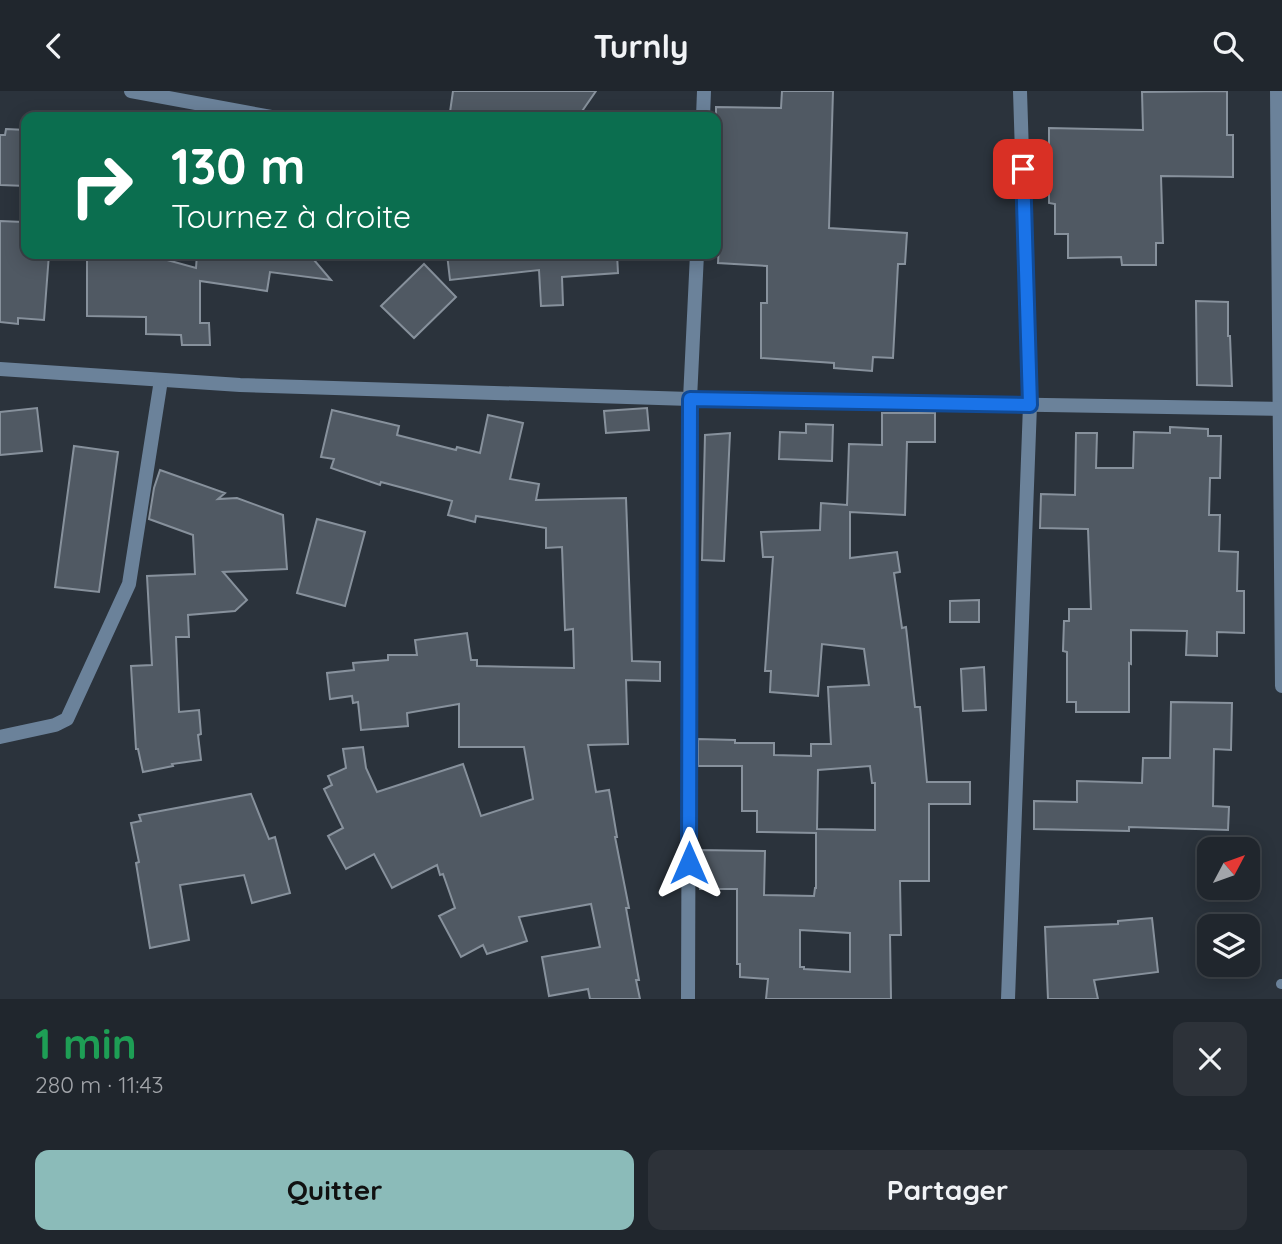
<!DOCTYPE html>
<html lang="fr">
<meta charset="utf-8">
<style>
:root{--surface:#20262d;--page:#2d3239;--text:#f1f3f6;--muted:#a2a5aa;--line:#3d4349;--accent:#8bbbb9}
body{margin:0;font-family:Quicksand,sans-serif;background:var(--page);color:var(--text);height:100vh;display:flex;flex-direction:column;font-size:26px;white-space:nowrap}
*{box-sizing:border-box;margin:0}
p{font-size:23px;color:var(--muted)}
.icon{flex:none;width:38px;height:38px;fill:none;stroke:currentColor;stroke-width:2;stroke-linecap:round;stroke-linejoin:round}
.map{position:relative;height:908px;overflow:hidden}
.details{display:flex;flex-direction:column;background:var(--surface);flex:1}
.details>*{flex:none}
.guide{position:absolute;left:21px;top:21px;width:700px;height:147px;border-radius:14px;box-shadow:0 4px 18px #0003,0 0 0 2px var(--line);background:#0b6e4f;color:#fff;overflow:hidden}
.needle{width:46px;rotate:49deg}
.tools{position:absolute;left:1197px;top:746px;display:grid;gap:14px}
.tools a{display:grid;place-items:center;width:63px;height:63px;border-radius:14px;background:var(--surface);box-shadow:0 4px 18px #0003,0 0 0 2px var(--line);font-size:35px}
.pin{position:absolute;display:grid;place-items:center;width:60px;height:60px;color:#fff;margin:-30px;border-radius:14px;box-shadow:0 4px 10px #0006}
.me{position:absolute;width:77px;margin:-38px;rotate:0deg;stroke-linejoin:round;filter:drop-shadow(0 0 5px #0008)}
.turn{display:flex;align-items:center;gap:24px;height:147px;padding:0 35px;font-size:32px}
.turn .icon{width:91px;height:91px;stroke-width:2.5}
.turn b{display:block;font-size:49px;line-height:60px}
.round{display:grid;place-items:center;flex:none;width:74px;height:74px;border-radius:14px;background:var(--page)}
.summary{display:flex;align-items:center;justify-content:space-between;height:119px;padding:0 35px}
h1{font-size:42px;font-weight:700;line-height:52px;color:#1e9e55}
.button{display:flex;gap:14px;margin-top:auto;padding:14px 35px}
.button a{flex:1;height:80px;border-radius:14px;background:var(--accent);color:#111;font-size:28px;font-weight:700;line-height:80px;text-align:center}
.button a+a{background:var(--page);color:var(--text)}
header{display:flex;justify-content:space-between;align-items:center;height:91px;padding:0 35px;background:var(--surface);font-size:32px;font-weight:700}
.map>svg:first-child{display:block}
.building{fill:#505963;stroke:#87919c;stroke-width:2;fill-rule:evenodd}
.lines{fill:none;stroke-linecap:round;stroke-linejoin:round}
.service{stroke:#6b829a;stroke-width:10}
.minor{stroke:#6b829a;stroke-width:14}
.route-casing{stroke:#114b97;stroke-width:18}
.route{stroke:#1a73e8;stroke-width:12}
</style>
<header><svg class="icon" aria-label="back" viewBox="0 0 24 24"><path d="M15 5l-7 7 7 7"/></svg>Turnly<svg class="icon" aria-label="search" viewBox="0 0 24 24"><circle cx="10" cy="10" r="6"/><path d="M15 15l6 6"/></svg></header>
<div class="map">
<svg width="1282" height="908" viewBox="0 0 1282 908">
<rect width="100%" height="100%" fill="#2b333c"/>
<!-- building -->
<g class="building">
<path d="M453,0H596L578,26H466V24L450,21Z"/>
<path d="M782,0H833L829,137L907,142L905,173H898L893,267L873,266L872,280L834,277V272L761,267V212H767V175L718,172L721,114H716V16L781,17Z"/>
<path d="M1227,0V44H1233V86L1161,85L1163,152H1156V174H1122L1121,166L1068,167V143H1055V113L1049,112V37L1143,39L1142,1Z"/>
<path d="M6,38L26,39V95L0,94V44H5Z"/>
<path d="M0,130L23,131V142H26V163H49L44,229L18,227V233L0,231Z"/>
<path d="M87,163L149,164L196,177L197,163H309L331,189L270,181L267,200L200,190V232H209L210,254H182L181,244L146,243V226L87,225Z"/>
<path d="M447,163H617L618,182L562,186L563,214L541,215L539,179L450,189Z"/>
<path d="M424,173L456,206L414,247L381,215Z"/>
<path d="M1196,210L1228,211V245H1230L1232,295L1197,294Z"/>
<path d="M37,317L42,360L0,364V321Z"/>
<path d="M647,317L649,339L606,342L604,320Z"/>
<path d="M332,319L399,335L397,344L456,359L457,356L480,362L488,324L523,332L510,388L539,393L536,409L626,407L632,570L660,571V590L626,589L628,653L588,654L596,701L609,699L617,746H615L629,817H626L639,889H636L640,908H590L588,898L549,905L542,866L600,856L591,813L519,826L527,850L487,863L483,854L461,866L439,825L455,817L443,783L440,784L437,774L392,797L374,763L346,778L328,745L343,737L324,698L332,694L328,685L346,677L343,658L363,656L366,677L377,701L463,673L481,725L533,708L524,656H459V613L407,622L408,635L361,639L358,611L353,612L352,605L330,608L327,582L354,579L353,572L388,569V564H417L415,549L467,542L471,569H477V575L574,577L573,538L565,539L562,456L546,457V437L476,425L475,431L448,424L452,410L381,391L380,394L331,377L334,368L321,366Z"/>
<path d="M882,322H935V351H907L905,424L850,421V467L897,461L900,481L894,482L902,537L906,536L915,616H920L927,691H970V713H929V790H900L901,844H890L891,908H766L768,888L740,886V873H737V798H700V759L765,760L764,804L814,805L815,797H816V742L757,741V720H742V675H698V648L735,649V652H774V664L811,665V653H831L828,596L869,594L864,558L822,553L818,605L770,601L771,580H765L773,466H763L761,441L820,439L821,412L847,414L849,353L882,354ZM870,675L872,692H875V739L817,738L818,679ZM800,839L850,842V881L804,878V876H800Z"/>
<path d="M806,333L833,334L832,370L779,368L780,341L806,342Z"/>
<path d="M1170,336L1208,338V345H1221L1220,387H1210L1209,424H1220L1219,460L1238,461L1237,500H1244V542L1217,541V565L1186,564L1187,540L1131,539V573L1129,572V621H1076V611H1067V561L1063,560L1064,530H1069V518H1091L1088,438L1040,437L1041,403L1075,404L1076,342H1097L1096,377H1133L1134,341L1170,342Z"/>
<path d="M730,342L724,470L702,469L705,344Z"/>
<path d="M74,355L118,361L99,501L55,496Z"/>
<path d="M160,379L225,402L218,408L237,407L283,424L287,478L223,481L247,509L235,520L188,524L189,546H176L179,621L199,619L201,643L198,644L201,669L172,673L173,675L143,681L138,658H136L131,575L152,574L147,485L195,483L193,444L149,428L154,397Z"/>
<path d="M317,428L365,441L345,515L297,502Z"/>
<path d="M979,509V531H950V510Z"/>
<path d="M984,576L986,619L963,620L961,578Z"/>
<path d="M1171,611L1232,612L1231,659L1214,658L1213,715L1229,716L1228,739L1129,736V740L1034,738V710L1077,711V690L1142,692L1143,667H1170Z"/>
<path d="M251,703L269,748L275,746L290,802L252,812L244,784L180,794L189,849L150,857L136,772L139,771L131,732L141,730L139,724Z"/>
<path d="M1152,827L1158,881L1094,889L1098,908H1048L1045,836L1118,833V830Z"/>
</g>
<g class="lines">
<!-- service -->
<path class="service" d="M1281,893H1282"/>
<!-- minor -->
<g class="minor">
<path d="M131,0L271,26"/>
<path d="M1277,0L1282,595"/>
<path d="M703,26L704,0"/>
<path d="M0,278L240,294L690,308L1282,318"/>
<path d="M0,646L55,634L67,628L129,493L161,289"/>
<path d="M688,908L690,308L697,163"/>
<path d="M1008,908L1030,314L1020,0"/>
</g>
</g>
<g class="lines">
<defs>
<path id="route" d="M689,772L690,308L1030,314L1023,78"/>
</defs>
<!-- route casing -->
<use href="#route" class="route-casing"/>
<!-- route -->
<use href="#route" class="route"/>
</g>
</svg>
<div class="tools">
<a><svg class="needle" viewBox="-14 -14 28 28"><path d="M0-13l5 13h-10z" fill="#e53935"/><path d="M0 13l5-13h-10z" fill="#a2a5aa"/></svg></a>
<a><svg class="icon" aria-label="layers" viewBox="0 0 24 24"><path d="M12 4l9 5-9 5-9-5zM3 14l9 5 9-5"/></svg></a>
</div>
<div class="pin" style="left:1023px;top:78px;background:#d93025"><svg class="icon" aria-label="arrive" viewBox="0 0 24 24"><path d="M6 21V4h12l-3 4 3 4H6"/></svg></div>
<svg class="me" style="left:689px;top:772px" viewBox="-20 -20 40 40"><path d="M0-17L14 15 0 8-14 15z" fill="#1a73e8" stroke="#fff" stroke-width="4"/></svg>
<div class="guide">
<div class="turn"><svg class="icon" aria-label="right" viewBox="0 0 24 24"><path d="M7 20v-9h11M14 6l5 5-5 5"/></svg><div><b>130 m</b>Tournez à droite</div></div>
</div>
</div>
<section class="details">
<div class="summary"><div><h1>1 min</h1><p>280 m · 11:43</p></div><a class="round"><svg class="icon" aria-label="close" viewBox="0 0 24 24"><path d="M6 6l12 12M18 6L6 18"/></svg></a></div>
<div class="button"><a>Quitter</a><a>Partager</a></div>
</section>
